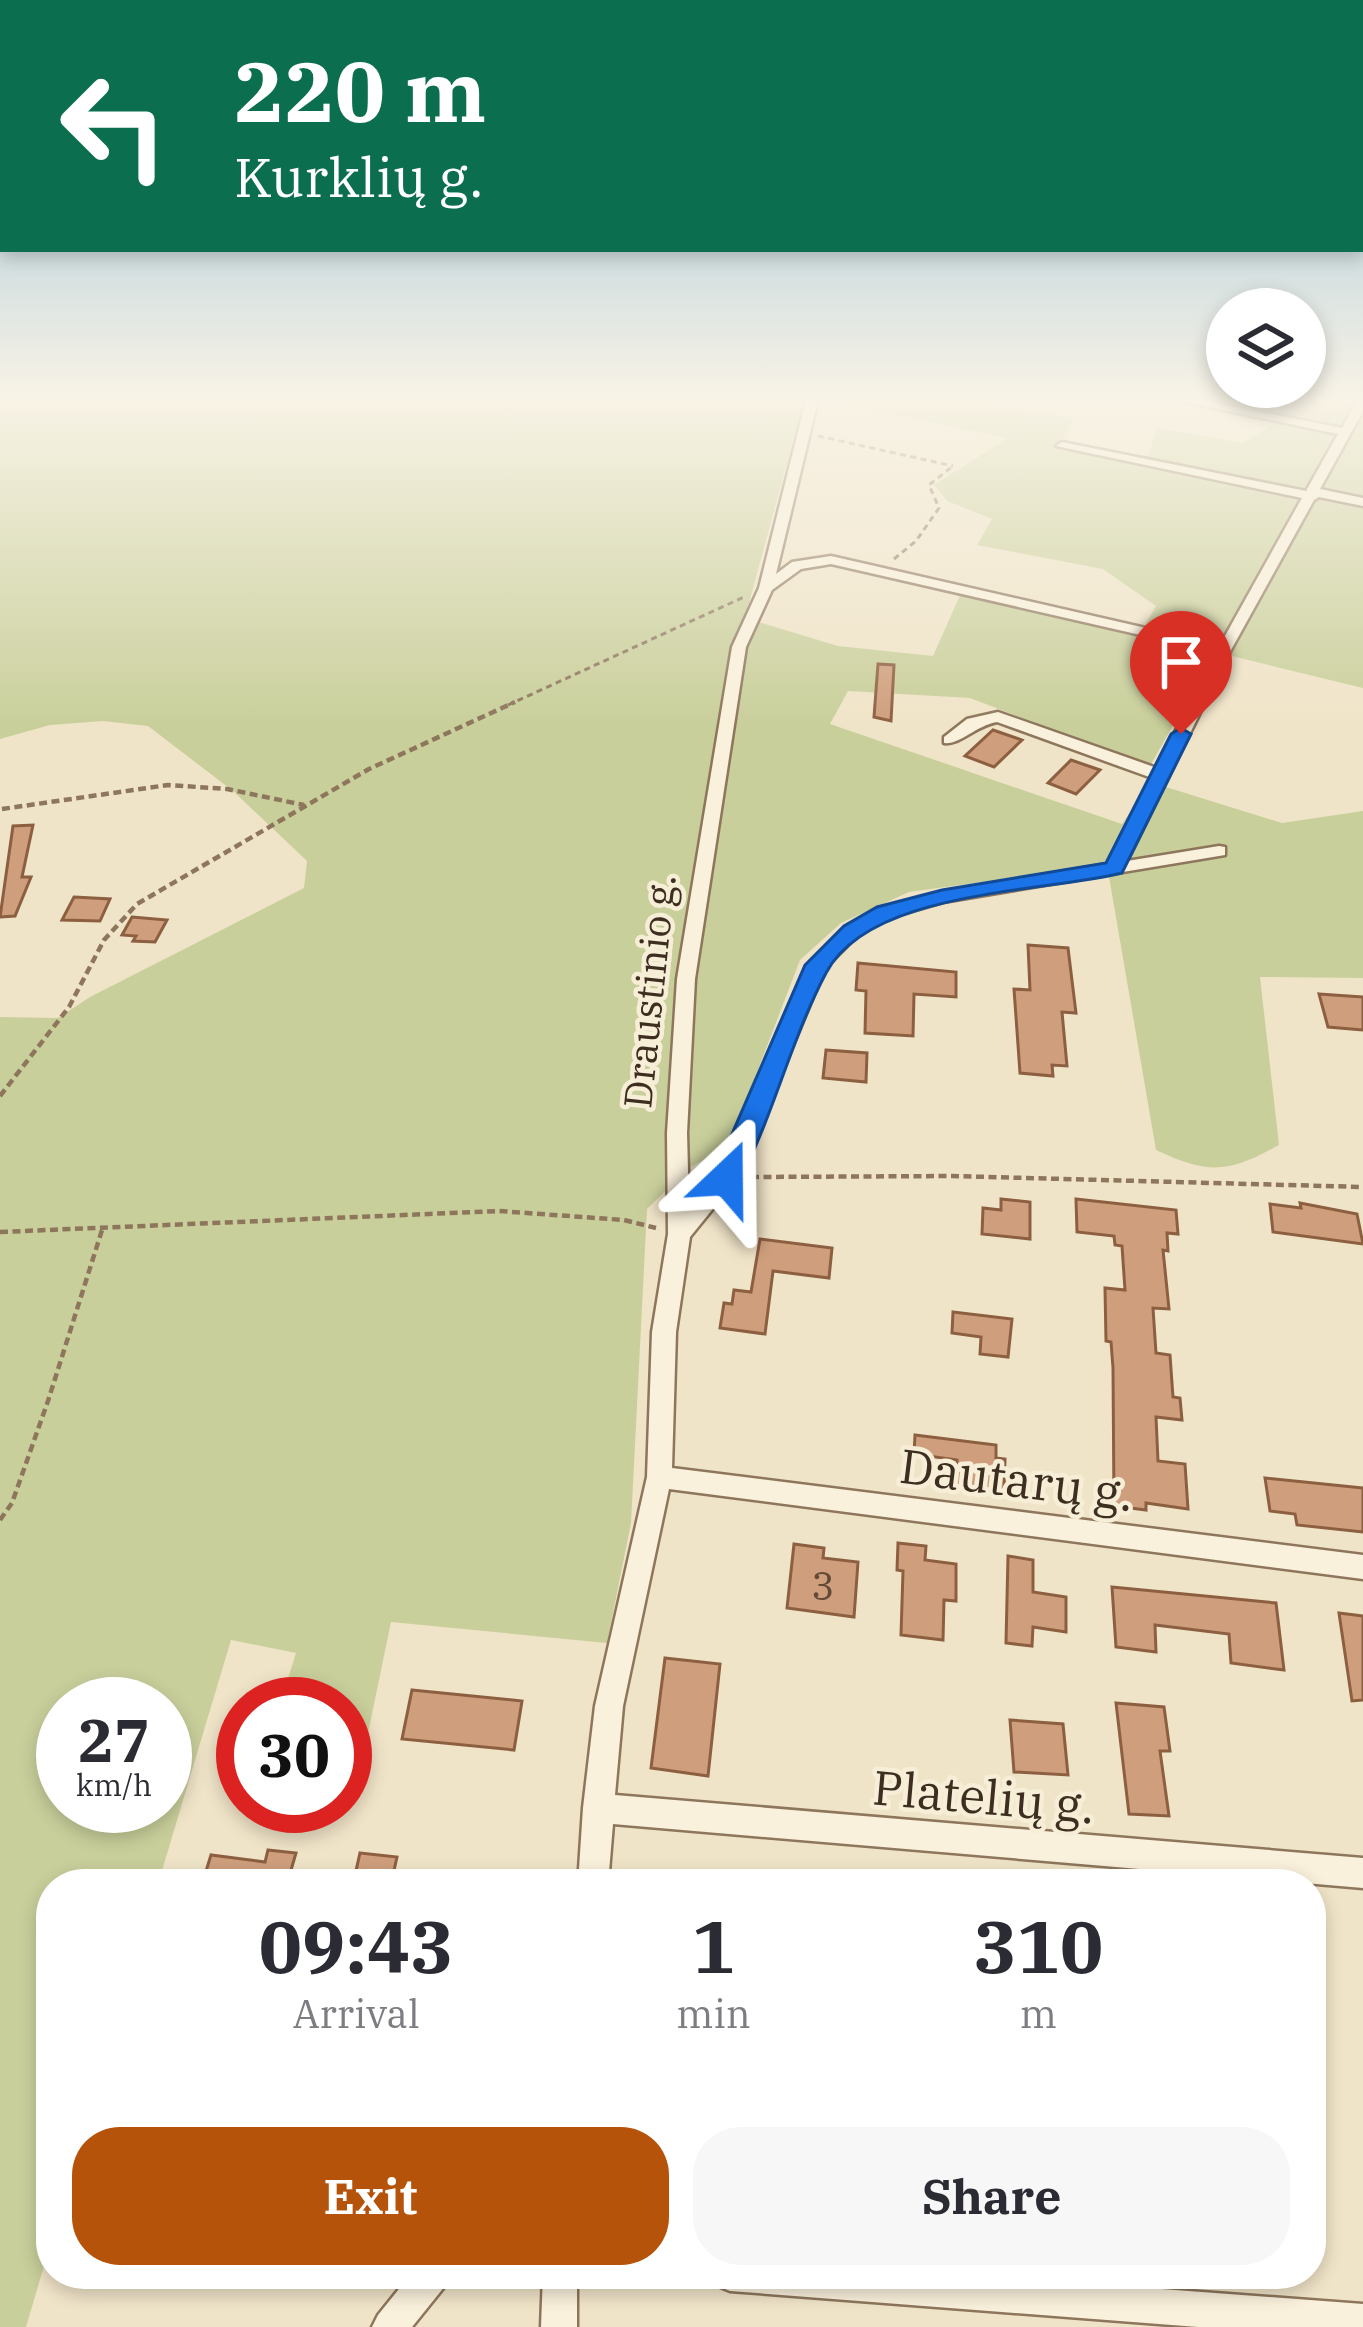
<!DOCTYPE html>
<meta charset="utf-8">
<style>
:root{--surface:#fff;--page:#f7f7f7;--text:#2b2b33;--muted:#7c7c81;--accent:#b45309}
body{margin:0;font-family:"IBM Plex Serif",serif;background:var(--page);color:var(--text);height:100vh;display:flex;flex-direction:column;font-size:45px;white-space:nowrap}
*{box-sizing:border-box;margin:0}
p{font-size:39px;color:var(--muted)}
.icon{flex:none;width:66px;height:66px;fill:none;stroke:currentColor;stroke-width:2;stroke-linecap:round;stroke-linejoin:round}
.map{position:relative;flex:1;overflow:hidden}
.panel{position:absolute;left:36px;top:1869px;width:1290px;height:420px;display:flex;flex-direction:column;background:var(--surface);border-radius:48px;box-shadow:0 6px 18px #0003}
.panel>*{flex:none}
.hud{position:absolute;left:0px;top:0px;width:1365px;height:252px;box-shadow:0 6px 18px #0003;background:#0b6e4f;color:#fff;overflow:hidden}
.tools{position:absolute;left:1206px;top:288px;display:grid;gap:24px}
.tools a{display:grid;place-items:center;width:120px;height:120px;border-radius:50%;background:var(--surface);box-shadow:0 6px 18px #0003;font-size:60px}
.speed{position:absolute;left:36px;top:1677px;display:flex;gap:24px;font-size:60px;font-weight:700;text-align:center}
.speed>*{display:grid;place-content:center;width:156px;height:156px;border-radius:50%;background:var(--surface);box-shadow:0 6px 18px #0003;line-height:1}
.speed small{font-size:30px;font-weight:400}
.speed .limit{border:18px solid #d22;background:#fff;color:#111}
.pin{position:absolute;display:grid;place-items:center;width:102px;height:102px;color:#fff;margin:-123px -51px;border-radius:50% 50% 50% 0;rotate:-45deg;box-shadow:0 0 12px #0007}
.pin .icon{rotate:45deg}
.me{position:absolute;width:132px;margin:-66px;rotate:23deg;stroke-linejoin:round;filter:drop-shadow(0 0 9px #0008)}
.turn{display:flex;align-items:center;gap:42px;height:252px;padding:0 36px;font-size:54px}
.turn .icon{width:156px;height:156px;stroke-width:2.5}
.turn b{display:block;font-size:84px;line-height:102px}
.eta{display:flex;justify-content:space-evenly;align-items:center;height:204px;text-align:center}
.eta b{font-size:72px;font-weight:800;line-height:84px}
.primary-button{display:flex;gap:24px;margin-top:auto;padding:24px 36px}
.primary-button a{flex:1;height:138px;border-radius:48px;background:var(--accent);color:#fff;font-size:48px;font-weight:800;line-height:138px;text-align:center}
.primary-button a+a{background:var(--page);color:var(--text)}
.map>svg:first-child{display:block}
.green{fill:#c9cf9b;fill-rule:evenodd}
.building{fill:#cf9f7d;stroke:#8d5f41;stroke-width:3}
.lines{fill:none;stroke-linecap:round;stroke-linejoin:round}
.minor-casing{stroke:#8d765c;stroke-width:5}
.path-far1{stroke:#8d765c;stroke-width:3;stroke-dasharray:6 4.5;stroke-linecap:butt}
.path{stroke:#8d765c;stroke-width:4.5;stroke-dasharray:8 4.5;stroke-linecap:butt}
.minor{fill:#faf1dc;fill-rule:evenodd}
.route{fill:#1a73e8;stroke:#114b97;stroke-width:3}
.labels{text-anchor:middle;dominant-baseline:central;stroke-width:9;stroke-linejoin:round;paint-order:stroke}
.street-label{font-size:39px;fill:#3d2e20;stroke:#f7eed8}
.near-number-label{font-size:39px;fill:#624a37}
.near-street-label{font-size:48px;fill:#3d2e20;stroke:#f7eed8}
</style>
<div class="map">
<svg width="1363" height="2327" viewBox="0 0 1363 2327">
<rect width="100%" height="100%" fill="#f0e4c8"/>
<!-- green -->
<path class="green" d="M0,400H804L745,618L838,646L933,656L961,593L1140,634L1156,606L1103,569L977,545L992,519L947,501L934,485L1008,438L820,400H978L1075,418L1059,444L1147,462L1156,428L1243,443L1277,422L1164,400L1363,402V688L1215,652L1150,766L970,698L848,691L830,724L1122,824L1150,782L1282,823L1363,811V978L1260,977L1279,1145C1229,1173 1209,1175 1156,1150L1107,865L909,892L841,923L800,960L728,1148L690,1167L647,1209L631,1523L607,1643L391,1622L361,1767L345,1766V1704H280L296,1653L231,1640L158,1884H51V2242L26,2327H0V1017L58,1018L90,997L304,888L307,861L233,791L148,726L103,721L50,725L0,739ZM63,1704H165V1806H63Z"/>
<!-- building -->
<g class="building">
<path d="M878,664L894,665L891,721L874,717Z"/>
<path d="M993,730L1022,740L994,767L965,756Z"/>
<path d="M1071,760L1100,770L1076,794L1048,783Z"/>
<path d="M33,825L22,877H31L15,916L0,917L13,826Z"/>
<path d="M74,897L110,899L100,921L62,920Z"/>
<path d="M132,917L167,920L155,942L133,941L136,936L122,935Z"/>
<path d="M1028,945L1068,948L1076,1013L1062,1012L1067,1066L1052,1065L1053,1076L1020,1073L1014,989L1030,990Z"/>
<path d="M858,963L956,972V997L914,994L913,1036L865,1033L866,991L856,990Z"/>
<path d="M1319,994L1363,997V1030L1328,1027Z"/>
<path d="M826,1050L867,1053L866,1082L823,1078Z"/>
<path d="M1001,1199L1030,1202V1239L982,1234L983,1208L1001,1210Z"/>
<path d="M1076,1199L1176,1210L1178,1234L1167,1233L1168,1251L1163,1250L1169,1309L1153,1308L1156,1353L1170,1355L1173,1397L1180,1398L1182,1420L1156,1417L1158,1461L1185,1464L1188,1509L1146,1503V1510L1114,1506L1113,1368L1111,1342L1106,1341L1105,1288L1125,1290L1122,1246L1115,1245L1114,1236L1077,1232Z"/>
<path d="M1300,1203L1357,1214L1363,1244L1273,1232L1270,1204L1301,1208Z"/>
<path d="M760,1239L832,1248L829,1278L773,1271L765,1334L720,1328L724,1303L732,1304L734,1290L751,1292Z"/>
<path d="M953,1312L1012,1319L1008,1357L980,1354L981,1337L952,1333Z"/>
<path d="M915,1435L996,1445V1458L1005,1459L1004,1491L956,1485L957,1460L914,1454Z"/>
<path d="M1265,1478L1363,1488V1532L1297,1525L1295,1514L1270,1511Z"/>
<path d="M898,1543L926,1546L925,1560L956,1564V1601L944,1600L943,1640L901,1635L903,1571L897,1570Z"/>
<path d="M794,1544L824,1548L823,1558L858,1562L854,1617L787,1608Z"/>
<path d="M1008,1556L1033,1560V1592L1066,1597V1632L1033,1627L1032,1646L1006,1643Z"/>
<path d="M1112,1587L1276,1603L1284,1670L1231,1663L1229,1634L1155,1625L1156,1652L1116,1647Z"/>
<path d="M1339,1613L1363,1616V1700L1352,1701Z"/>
<path d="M665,1658L720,1664L708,1776L651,1768Z"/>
<path d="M412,1690L522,1701L514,1750L402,1739Z"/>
<path d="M1116,1703L1164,1707L1170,1751H1160L1169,1816L1129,1814Z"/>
<path d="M1010,1720L1063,1724L1068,1775L1014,1772Z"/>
<path d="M268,1850L296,1853L287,1884H202L211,1855L265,1862Z"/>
<path d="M360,1853L397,1857L391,1884H353Z"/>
</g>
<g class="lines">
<defs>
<g id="minor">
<path d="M806,400H818L776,574L792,562L831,556L1220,645L1302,498L1056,446L1062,442L1306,491L1338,434L1175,400H1200L1342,428L1357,400H1363V411L1320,489L1363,498V506L1319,497L1314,500L1231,650L1127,861L1219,846L1225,847V855L943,902L891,917L858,935L825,968L738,1178L690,1237L676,1332L672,1468L1363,1555V1579L669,1489L623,1706L615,1795L1363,1858V1888L613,1824L608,1884H578L583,1808L595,1706L647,1477L652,1332L668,1234L667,1133L677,979L732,647L759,588ZM831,564L1215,652L1157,768L998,712L967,719L944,737V743C960,745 975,726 997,722L1152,778L1108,864L942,892L879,909L846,927L808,965L718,1174L689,1207L687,1133L695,979L746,647L772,590L801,569Z"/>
<path d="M411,2274H450L445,2286L412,2327H372L378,2315Z"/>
<path d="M543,2274H577V2327H541Z"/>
<path d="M713,2274H960L1363,2304V2327H1198L730,2291L718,2286Z"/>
</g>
</defs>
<!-- minor casing -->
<use href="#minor" class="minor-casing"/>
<!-- path-far1 -->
<g class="path-far1">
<path d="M818,436L953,466"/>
<path d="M894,559L916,541L939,508L929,485L953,466"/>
<path d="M508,705L744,597"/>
</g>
<!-- path -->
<g class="path">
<path d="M2,809L168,785L227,789L304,805"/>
<path d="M0,1096L69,1007L104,940L137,904L369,769L515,702"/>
<path d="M751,1177L952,1176L1363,1187"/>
<path d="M0,1232L499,1211L624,1220L656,1228"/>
<path d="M0,1520L12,1503L48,1401L103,1227"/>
</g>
<!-- minor -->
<use href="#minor" class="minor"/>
</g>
<!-- sky -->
<linearGradient id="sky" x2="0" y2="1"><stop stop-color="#8fbad6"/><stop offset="0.55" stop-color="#f8f3e6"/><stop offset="1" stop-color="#f8f3e6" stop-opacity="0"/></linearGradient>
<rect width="1363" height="726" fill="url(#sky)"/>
<!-- route -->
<path class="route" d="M1181,728L1191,734L1122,873C1041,893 870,890 826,973C790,1041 773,1118 737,1185H717L713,1178L805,965L844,926L877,907L942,890L1106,863L1171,734Z"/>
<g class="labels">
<!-- street labels -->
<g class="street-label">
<text transform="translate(649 991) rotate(-84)">Draustinio g.</text>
</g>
<!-- near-number labels -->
<g class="near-number-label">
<text x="823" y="1585">3</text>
</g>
<!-- near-street labels -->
<g class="near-street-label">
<text transform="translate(1017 1479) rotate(7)">Dautarų g.</text>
<text transform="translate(984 1796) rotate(5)">Platelių g.</text>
</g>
</g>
</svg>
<div class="tools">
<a><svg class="icon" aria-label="layers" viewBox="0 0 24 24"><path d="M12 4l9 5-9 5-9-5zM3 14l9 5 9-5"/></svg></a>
</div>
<div class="speed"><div>27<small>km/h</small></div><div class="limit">30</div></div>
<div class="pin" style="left:1181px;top:734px;background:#d93025"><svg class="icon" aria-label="arrive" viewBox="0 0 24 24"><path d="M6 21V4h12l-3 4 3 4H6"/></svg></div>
<svg class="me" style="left:727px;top:1178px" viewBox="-20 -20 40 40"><path d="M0-17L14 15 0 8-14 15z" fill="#1a73e8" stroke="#fff" stroke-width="4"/></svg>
<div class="hud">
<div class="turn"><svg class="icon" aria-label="left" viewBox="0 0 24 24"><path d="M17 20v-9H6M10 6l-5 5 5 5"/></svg><div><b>220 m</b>Kurklių g.</div></div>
</div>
<section class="panel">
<div class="eta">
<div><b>09:43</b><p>Arrival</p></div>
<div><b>1</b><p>min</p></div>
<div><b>310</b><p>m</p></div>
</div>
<div class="primary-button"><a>Exit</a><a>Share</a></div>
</section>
</div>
